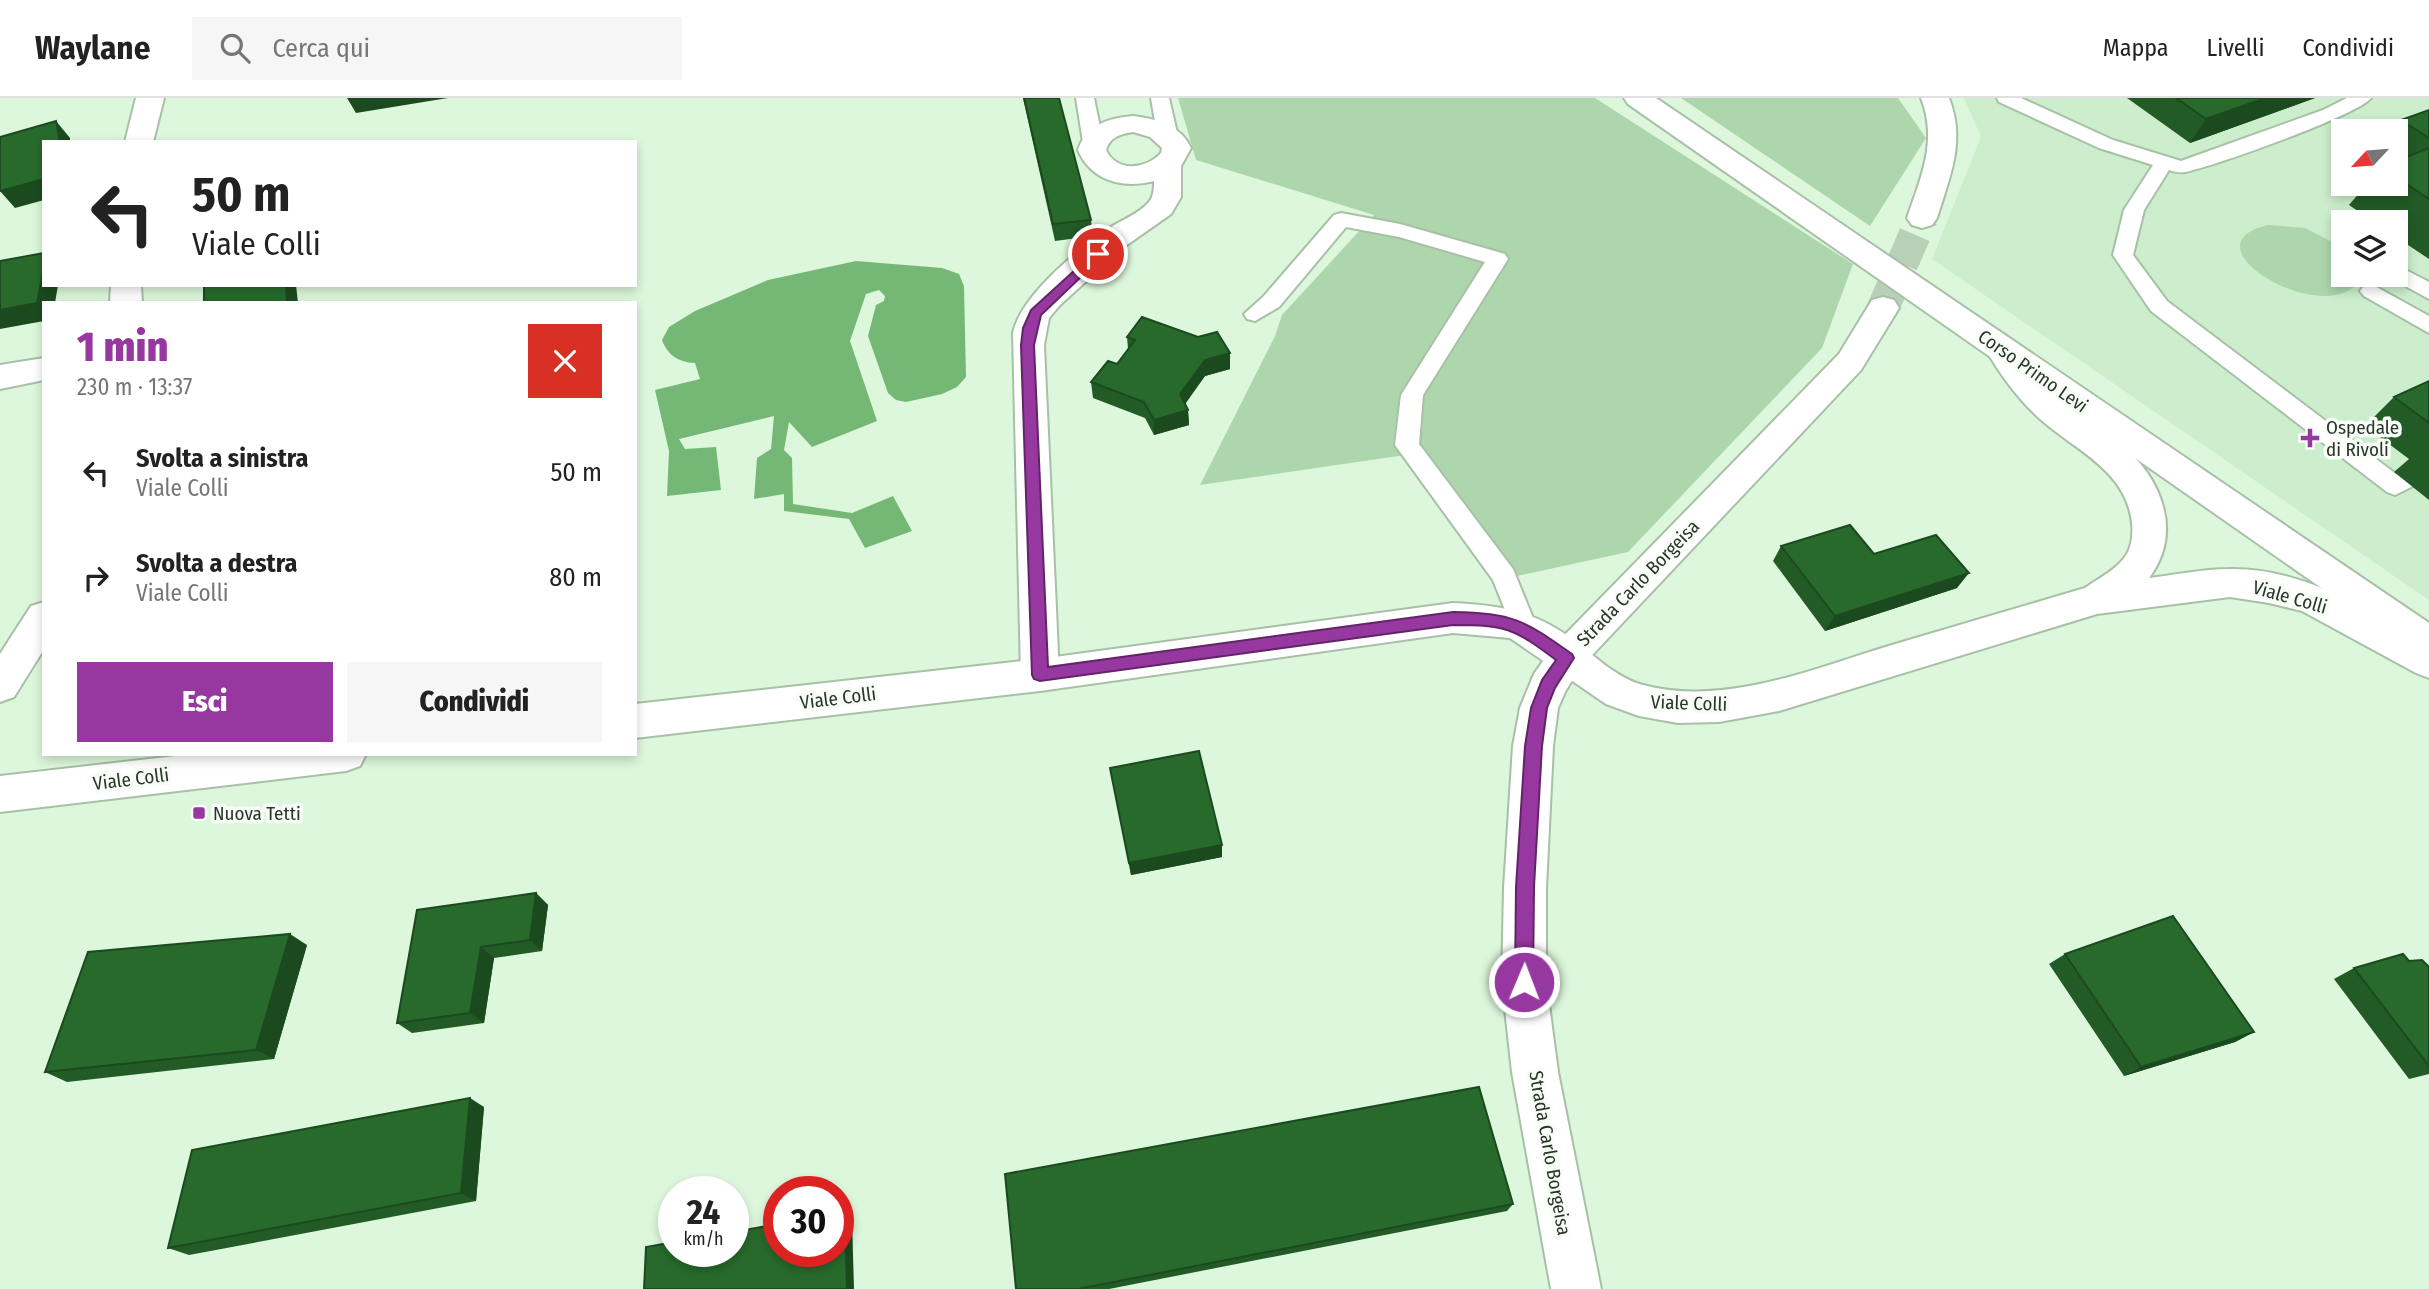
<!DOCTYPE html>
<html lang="it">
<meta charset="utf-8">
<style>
:root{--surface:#fff;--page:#f6f6f6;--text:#222;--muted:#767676;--line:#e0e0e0;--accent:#9738a0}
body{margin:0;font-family:"Fira Sans Condensed",sans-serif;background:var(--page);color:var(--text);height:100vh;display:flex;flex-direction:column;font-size:26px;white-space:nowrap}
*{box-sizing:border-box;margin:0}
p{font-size:23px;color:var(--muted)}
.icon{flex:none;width:38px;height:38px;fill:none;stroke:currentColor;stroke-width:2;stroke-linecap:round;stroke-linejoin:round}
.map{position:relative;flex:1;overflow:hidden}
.sheet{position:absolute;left:42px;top:203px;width:595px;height:455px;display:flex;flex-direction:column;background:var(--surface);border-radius:0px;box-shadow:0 4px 10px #0003}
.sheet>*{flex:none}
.guide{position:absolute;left:42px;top:42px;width:595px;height:147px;border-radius:0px;box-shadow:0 4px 10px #0003;background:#fff;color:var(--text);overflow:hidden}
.needle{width:46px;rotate:244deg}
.fabs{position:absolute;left:2331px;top:21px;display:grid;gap:14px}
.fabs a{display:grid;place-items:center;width:77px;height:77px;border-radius:0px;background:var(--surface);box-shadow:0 4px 10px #0003;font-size:35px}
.speed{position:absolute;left:658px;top:1078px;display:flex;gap:14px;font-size:35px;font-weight:700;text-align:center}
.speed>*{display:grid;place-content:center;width:91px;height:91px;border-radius:50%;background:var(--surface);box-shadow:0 4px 10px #0003;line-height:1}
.speed small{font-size:18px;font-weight:400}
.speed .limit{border:10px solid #d22;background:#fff;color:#111}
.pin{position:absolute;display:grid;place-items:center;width:60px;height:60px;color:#fff;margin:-30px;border:4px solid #fff;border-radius:50%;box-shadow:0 2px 7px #0007}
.me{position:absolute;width:77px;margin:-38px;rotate:1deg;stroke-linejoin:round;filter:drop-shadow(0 0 5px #0008)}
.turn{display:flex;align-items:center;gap:24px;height:147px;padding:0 35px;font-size:32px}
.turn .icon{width:91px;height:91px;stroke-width:2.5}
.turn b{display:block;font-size:49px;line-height:60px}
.round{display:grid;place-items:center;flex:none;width:74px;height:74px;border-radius:0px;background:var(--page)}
.overview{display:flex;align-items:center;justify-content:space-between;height:119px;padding:0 35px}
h1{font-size:42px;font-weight:800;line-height:52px;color:var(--accent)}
.button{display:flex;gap:14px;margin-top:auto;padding:14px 35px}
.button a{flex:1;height:80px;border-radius:0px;background:var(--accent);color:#fff;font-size:28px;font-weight:800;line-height:80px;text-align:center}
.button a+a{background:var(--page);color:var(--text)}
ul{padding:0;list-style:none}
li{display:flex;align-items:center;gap:21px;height:105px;padding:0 35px}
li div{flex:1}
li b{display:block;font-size:26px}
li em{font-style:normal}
header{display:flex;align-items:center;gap:42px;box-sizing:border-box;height:98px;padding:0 35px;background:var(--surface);border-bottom:2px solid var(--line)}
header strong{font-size:33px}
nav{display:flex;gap:38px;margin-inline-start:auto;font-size:24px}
.search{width:490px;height:63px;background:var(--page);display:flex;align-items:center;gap:18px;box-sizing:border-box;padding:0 24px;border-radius:0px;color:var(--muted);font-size:26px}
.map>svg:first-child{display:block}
.built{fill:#cdeecc;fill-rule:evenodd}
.green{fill:#aed6ad}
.water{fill:#75b876}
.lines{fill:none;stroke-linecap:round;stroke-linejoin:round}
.minor-tunnel{stroke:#b9d0b8;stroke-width:32;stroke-dasharray:32 16;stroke-linecap:butt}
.service-casing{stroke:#a7c0a6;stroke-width:4}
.minor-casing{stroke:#a7c0a6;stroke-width:4}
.tertiary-casing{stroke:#a7c0a6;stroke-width:4}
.secondary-casing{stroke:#a7c0a6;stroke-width:4}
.service{fill:#fff;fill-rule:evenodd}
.minor{fill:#fff;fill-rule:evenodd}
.tertiary{fill:#fff;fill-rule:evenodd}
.secondary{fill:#fff;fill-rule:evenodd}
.wall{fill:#225b26}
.shaded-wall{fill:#1c4a1f}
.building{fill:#286a2c;stroke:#1c4a1f;stroke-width:2}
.route{fill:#9738a0;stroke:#622468;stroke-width:2}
.poi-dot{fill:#9738a0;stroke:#f8fdf8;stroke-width:2.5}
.labels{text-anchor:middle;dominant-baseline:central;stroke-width:7;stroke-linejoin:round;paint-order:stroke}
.street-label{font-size:19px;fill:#2b362b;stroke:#f8fdf8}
.poi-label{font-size:19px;fill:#2b362b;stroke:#f8fdf8;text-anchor:start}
</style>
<header>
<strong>Waylane</strong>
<div class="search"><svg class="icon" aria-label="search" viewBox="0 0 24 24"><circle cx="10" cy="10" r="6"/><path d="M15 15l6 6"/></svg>Cerca qui</div>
<nav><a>Mappa</a><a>Livelli</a><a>Condividi</a></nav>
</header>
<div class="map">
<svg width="2429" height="1191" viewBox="0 0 2429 1191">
<rect width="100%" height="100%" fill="#dcf7db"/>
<!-- built -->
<path class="built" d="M1964,0H2429V502L1932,161L1981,39ZM2343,33H2396V86H2343ZM2343,124H2396V177H2343Z"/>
<!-- green -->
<g class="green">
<path d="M1178,0H1595L1853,166L1822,250L1628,454L1517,478L1419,355L1200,387L1275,238L1282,217L1374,117L1196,62Z"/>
<path d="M1681,0H1898L1926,40L1870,128Z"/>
<path d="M2268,127L2305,130L2340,148L2343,150V177H2359C2359,187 2352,192 2343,195C2295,213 2190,145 2268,127Z"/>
</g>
<!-- water -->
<path class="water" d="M856,163L942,170L959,176L964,188L966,279L957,289L942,296L906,304L896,302L888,295L868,238L876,207L884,203L885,198L879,192L866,196L850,243L877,323L812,349L789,324L784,352L792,360L793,406L852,415L893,398L912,433L865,450L849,421L784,413V396L754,401L757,360L771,351L774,318L679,341L685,351L716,349L721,392L667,398L669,353L655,292L700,281L695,265C679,264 668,258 662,242L669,229L695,213L768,182Z"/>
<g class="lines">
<!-- minor-tunnel -->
<path class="minor-tunnel" d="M1883,210L1922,120"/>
<defs>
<g id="service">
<path d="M1076,0H1094L1103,44L1100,48H1086L1083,44Z"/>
<path d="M1151,0H1169L1177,35L1174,39H1160L1157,35Z"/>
<path d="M1997,0H2021L2113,42L2181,63L2323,12L2347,0H2371C2358,17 2212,69 2185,74C2179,75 2175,74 2169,72L2144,112L2133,157L2167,203L2396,376L2405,373L2413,376L2417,382L2413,388L2395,397L2387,394L2151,213L2113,157L2124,112L2153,67L2099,50L1999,4Z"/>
<path d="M1341,115L1400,126L1505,156L1508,161L1423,297L1419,346L1513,471L1537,530L1533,537L1524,540L1515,537L1493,482L1395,347L1401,297L1485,164L1399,139L1346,129L1279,209L1255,223L1247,221L1244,216L1263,199L1334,117Z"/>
<path d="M2396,167L2429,184V201L2389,179L2387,177H2396Z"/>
<path d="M2371,186L2429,218V235L2364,198L2360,193L2364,188Z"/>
</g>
<g id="minor">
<path d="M136,0H164L153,44H125Z"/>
<path d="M1921,0H1949C1966,43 1950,78 1937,120L1932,127L1922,130L1912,127L1907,120C1921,79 1938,43 1921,0Z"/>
<path d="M1133,18C1156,21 1181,27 1191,50L1181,68V99L1171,116L1124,149L1060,207L1049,220L1044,247L1059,577L1053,588L1040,593L1027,588L1021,577L1013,235C1021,198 1077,152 1108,131C1121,122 1139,116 1149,104C1154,98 1154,90 1154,83C1123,91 1091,83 1078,52C1086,27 1108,20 1133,18ZM1133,34L1150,39L1162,50L1161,55C1146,71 1117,75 1106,52C1110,39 1120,36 1133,34Z"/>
<path d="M111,187H141L142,205H110Z"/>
<path d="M1883,199L1894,202L1899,210L1861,272L1579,571L1565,594L1558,610L1553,648L1546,790V884L1558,974L1601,1191H1551L1512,974L1502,884L1504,790L1513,648L1520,610L1534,576L1553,549L1839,256L1872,202Z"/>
<path d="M44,260V282L0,291V267Z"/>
<path d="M44,504V551L14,599L0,604V556L31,508Z"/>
</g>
<g id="tertiary">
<path d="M2002,241C2025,248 2039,281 2057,298C2077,317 2101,330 2122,347C2162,381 2183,435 2149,480C2175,477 2203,471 2229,471C2302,469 2368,512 2429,546V580L2416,575L2302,513L2269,505L2230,499L2097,516L1779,613L1719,624L1678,625L1639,618L1606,606L1510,540L1453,535L1040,593L635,640V606L1040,561L1453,505C1498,507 1535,513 1572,541C1594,557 1616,580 1643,587C1725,609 1815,570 1892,547C1956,528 2021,509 2085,490C2099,480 2118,471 2127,456C2132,447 2133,435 2132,425C2126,371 2074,352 2039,320C2018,301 2000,276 1986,252L1991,244Z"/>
<path d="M193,656H366L360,668L346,673L0,714V678Z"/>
</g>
<path id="secondary" d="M1624,0H1656L2429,525V560L2416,556L1628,6Z"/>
</defs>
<!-- service casing -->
<use href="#service" class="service-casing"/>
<!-- minor casing -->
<use href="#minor" class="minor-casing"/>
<!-- tertiary casing -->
<use href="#tertiary" class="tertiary-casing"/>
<!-- secondary casing -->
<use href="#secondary" class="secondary-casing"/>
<!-- service -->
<use href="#service" class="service"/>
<!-- minor -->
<use href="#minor" class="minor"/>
<!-- tertiary -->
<use href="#tertiary" class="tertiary"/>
<!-- secondary -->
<use href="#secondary" class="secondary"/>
</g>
<!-- wall -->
<g class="wall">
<path d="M1023,0H1059L1091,122L1093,138L1055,143Z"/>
<path d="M2127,0H2315L2190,45Z"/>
<path d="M2429,12V161L2396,139V124H2374L2349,107L2367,86H2396V63L2403,60L2396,55V33H2392L2401,22Z"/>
<path d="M1127,239L1230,271L1205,278L1185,305L1188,312L1189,327L1154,337L1145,320L1093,300L1091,284L1117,266L1128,251Z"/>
<path d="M2429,283V402L2394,374L2409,361L2365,328L2394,299Z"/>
<path d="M1781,448L1874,456L1957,490L1825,533L1773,463Z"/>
<path d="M1110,670L1222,759L1131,777Z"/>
<path d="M536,795L548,807L542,853L494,860L484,925L412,935L397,925Z"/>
<path d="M307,847L274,961L67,984L45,974Z"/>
<path d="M2065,856L2254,934L2235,944L2124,978L2049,866Z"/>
<path d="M2409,863L2429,869V976L2409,981L2334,881L2354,870Z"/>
<path d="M484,1009L476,1103L189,1157L168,1150Z"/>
<path d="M1513,1106L1507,1113L1109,1191H1016Z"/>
</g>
<!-- shaded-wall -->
<g class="shaded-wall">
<path d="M347,0H448L356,15Z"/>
<path d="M2265,0H2315L2190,45L2206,21Z"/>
<path d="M56,23L70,40V44H60Z"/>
<path d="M44,81V102L15,110L0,93Z"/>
<path d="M44,168V187H58L55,205H44V223L0,231V212Z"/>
<path d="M286,187H296L298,205H287Z"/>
<path d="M1230,255V271L1205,278L1181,312L1180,296L1205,262Z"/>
<path d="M1188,312L1189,327L1154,337V322Z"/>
<path d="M1969,475L1957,490L1825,533L1835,518Z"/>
<path d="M1222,747V759L1131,777L1129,765Z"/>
<path d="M536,795L548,807L542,853L530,842Z"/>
<path d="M290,836L307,847L274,961L256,952Z"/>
<path d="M481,849L494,860L484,925L470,915Z"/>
<path d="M2254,934L2235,944L2124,978L2141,969Z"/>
<path d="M470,1000L484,1009L476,1103L461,1095Z"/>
<path d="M845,1114L852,1121L854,1191H847Z"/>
</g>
<!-- building -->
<g class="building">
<path d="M1024,0H1059L1091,122L1053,126Z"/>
<path d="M2176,0H2265L2206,21Z"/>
<path d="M2429,12V40L2401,22Z"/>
<path d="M56,23L60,44H44V81L0,93V39Z"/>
<path d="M2429,50V101L2396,79V63Z"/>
<path d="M44,155V168L37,205L0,212V163Z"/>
<path d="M204,187H286L287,205H204Z"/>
<path d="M1142,219L1198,239L1217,234L1230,255L1205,262L1180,296L1188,312L1154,322L1144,304L1091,284L1108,263L1117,266L1135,242L1127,239Z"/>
<path d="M2429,283V325L2394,299Z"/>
<path d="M1850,427L1874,456L1936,437L1969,475L1835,518L1781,448Z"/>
<path d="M1199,653L1222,747L1129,765L1110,670Z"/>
<path d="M536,795L530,842L481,849L470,915L397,925L417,812Z"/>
<path d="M2173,818L2254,934L2141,969L2065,856Z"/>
<path d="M290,836L256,952L45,974L88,854Z"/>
<path d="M2403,856L2409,863L2422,862L2429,869V968L2354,870Z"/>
<path d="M1479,989L1513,1106L1078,1191H1016L1005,1076Z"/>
<path d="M470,1000L461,1095L168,1150L192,1052Z"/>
<path d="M845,1114L847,1191H644L646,1149L674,1144V1153H733V1134L779,1126V1153H838V1115Z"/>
</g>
<!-- route -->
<path class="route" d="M1098,151L1104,156L1103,158L1041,217L1034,247L1048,569L1453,514C1513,515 1524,522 1572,556L1574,560L1555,590L1547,610L1542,648L1534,789L1533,884L1530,890L1524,892L1518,890L1515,884L1516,789L1525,648L1531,610L1542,582L1556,562C1513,530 1507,527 1453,527L1040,583L1034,581L1032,577L1021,247L1023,230L1031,212Z"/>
<!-- markers -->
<g class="poi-dot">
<path d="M2306.5 329.5h7v7h7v7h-7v7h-7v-7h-7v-7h7z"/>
<rect x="192" y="708" width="14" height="14" rx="3.5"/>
</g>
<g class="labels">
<!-- street labels -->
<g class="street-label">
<text transform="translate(2033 273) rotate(35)">Corso Primo Levi</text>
<text transform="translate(1638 485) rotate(-46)">Strada Carlo Borgeisa</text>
<text transform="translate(2290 499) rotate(16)">Viale Colli</text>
<text transform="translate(838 600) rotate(-7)">Viale Colli</text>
<text transform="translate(1689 605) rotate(2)">Viale Colli</text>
<text transform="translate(131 681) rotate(-7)">Viale Colli</text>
<text transform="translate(1550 1055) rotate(80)">Strada Carlo Borgeisa</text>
</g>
<!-- poi labels -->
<g class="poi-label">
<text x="2326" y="329">Ospedale<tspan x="2326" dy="22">di Rivoli</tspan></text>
<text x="213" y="715">Nuova Tetti</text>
</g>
</g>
</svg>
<div class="fabs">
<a><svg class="needle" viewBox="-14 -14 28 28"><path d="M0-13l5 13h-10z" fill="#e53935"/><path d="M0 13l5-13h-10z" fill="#767676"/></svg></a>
<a><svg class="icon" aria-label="layers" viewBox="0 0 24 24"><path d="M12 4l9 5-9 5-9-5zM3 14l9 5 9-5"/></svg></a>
</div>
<div class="speed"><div>24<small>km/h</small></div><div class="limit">30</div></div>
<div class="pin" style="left:1098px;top:156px;background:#d93025"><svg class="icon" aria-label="arrive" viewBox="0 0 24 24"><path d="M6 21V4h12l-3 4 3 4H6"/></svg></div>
<svg class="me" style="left:1524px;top:884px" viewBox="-20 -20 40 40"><circle r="17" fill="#9738a0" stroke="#fff" stroke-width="3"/><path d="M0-11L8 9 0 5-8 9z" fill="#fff"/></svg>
<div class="guide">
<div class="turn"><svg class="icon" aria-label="left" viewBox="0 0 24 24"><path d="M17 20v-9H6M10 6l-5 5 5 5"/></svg><div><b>50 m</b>Viale Colli</div></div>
</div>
<section class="sheet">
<div class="overview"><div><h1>1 min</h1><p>230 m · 13:37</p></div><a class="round" style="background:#d93025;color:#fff"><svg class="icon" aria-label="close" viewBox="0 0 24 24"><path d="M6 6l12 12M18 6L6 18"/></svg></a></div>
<ul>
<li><svg class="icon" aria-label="left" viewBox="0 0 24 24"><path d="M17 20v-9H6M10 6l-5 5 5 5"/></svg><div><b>Svolta a sinistra</b><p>Viale Colli</p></div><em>50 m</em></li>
<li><svg class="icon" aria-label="right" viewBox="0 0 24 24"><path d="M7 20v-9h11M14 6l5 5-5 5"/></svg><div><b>Svolta a destra</b><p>Viale Colli</p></div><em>80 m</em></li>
</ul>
<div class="button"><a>Esci</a><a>Condividi</a></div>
</section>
</div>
